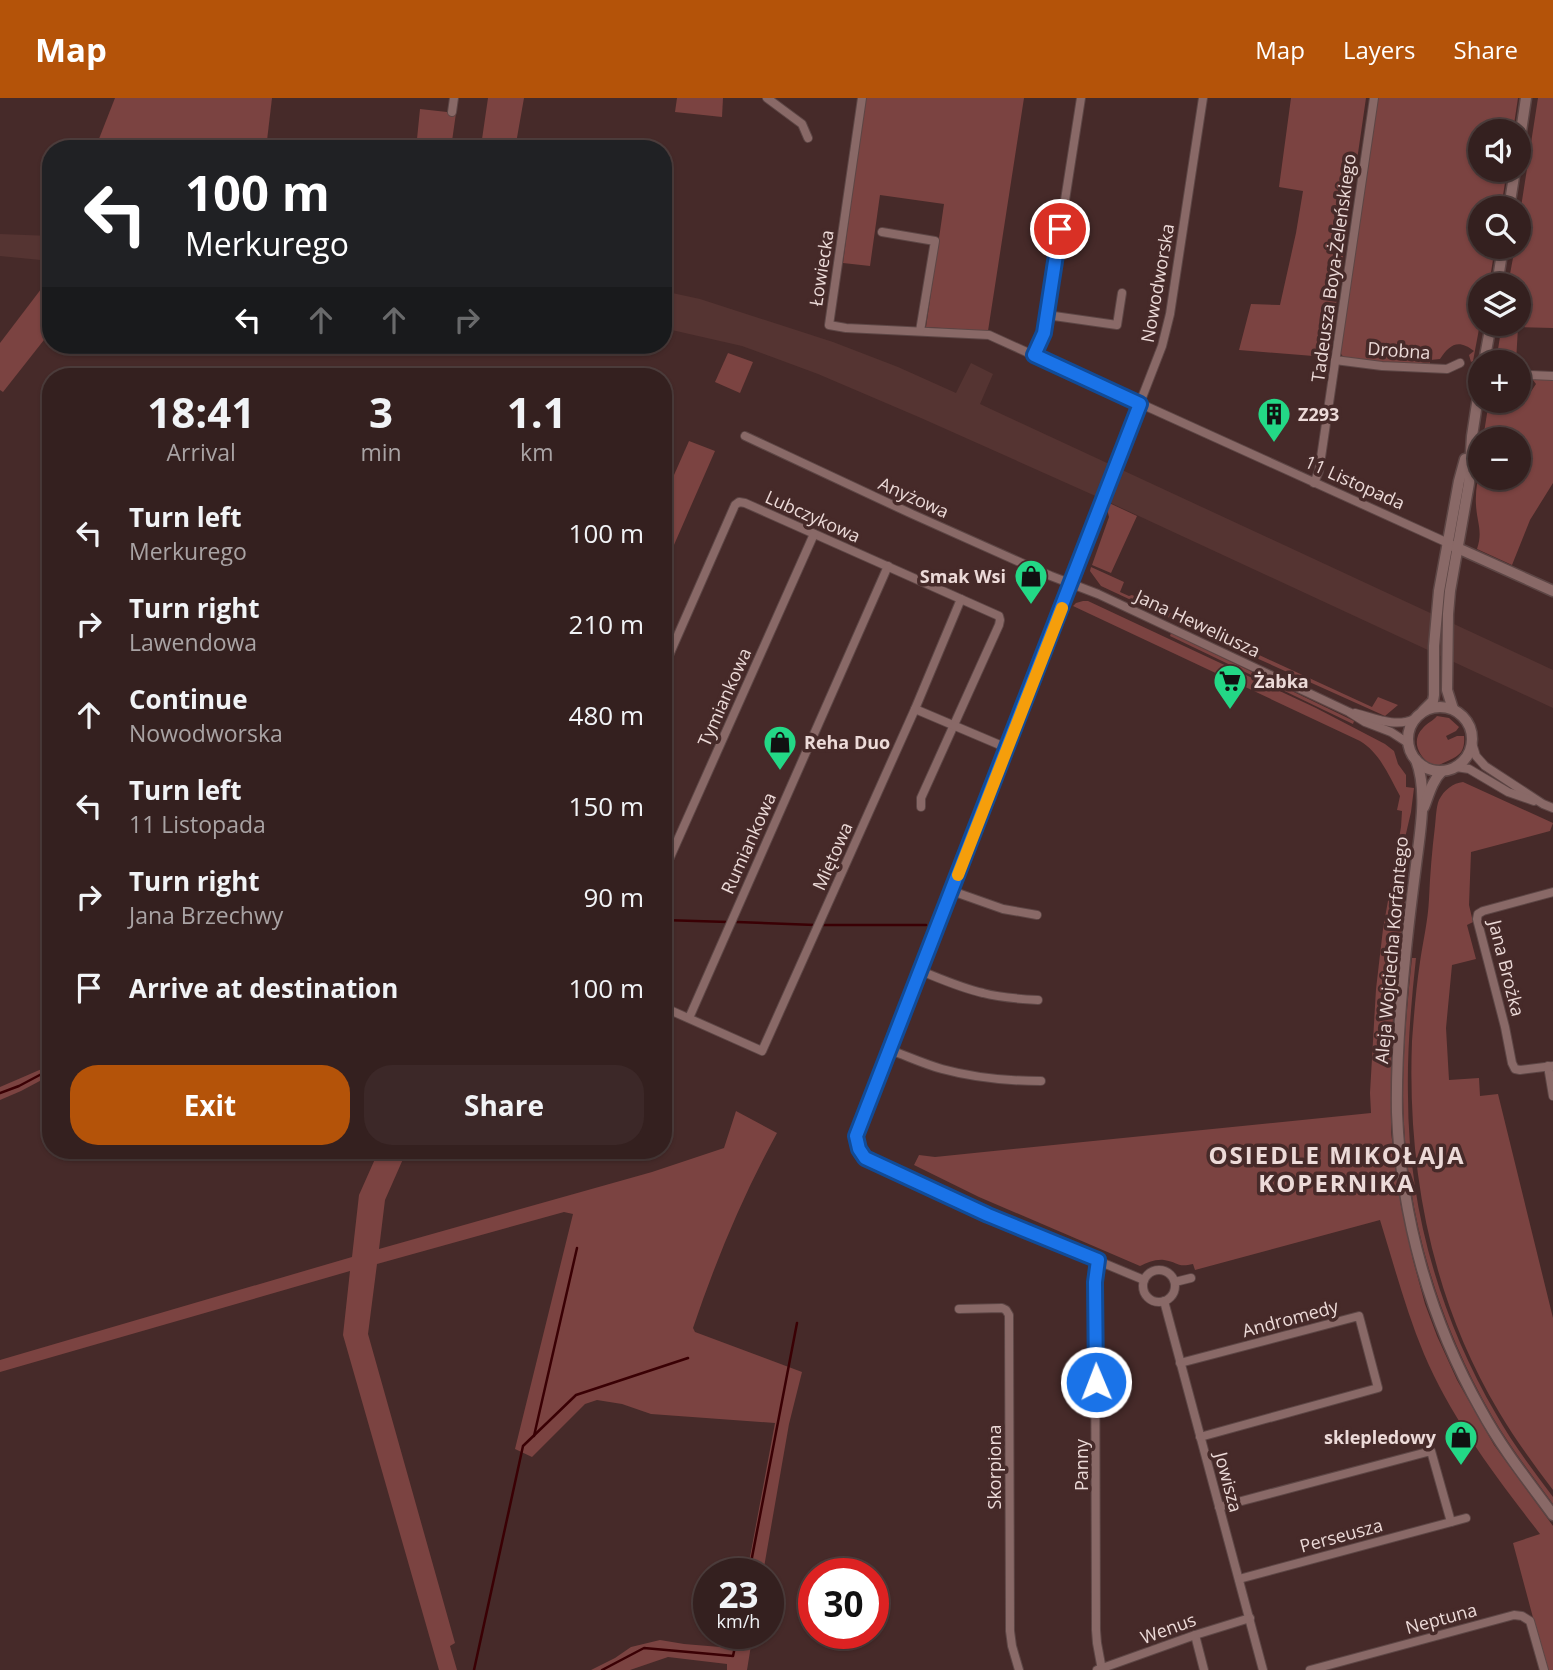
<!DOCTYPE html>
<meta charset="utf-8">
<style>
:root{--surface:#34201f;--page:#3c2828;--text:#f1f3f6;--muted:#a9a3a4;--line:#4e3e3d;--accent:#b45309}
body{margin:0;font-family:"Open Sans",sans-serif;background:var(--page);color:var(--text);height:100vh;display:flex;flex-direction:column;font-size:26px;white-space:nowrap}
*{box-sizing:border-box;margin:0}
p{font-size:23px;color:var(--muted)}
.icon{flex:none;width:38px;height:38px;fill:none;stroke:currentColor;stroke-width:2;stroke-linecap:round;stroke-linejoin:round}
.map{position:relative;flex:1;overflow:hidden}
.drawer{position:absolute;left:42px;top:270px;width:630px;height:791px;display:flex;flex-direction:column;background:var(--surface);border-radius:28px;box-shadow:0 2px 5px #0004,0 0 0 2px var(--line)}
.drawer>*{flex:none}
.hud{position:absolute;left:42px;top:42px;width:630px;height:214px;border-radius:28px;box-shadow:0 2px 5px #0004,0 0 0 2px var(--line);background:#202124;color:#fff;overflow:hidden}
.buttons{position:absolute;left:1468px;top:21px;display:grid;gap:14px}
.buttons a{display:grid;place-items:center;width:63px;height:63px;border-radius:50%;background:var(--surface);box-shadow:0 2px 5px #0004,0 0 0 2px var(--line);font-size:35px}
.speed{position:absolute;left:693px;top:1460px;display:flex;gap:14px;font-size:35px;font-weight:700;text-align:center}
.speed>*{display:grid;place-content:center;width:91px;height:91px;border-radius:50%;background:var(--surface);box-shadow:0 2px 5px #0004,0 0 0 2px var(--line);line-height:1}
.speed small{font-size:18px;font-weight:400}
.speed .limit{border:10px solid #d22;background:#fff;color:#111}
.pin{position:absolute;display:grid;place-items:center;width:60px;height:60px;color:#fff;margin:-30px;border:4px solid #fff;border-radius:50%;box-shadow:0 2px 7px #0007}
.me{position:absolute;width:77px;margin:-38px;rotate:359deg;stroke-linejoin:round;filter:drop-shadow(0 0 5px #0008)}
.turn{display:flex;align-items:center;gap:24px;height:147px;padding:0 28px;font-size:32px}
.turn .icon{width:91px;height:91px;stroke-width:2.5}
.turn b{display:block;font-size:49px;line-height:60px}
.lanes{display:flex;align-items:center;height:66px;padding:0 28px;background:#0003;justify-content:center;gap:35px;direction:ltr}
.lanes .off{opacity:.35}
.eta{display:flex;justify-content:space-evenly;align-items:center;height:119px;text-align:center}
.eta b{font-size:42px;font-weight:700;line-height:49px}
.primary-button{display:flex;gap:14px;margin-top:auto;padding:14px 28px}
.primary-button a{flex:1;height:80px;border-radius:28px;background:var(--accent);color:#fff;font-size:28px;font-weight:700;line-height:80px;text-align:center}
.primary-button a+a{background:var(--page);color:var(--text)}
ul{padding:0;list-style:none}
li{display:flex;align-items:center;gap:21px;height:91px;padding:0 28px}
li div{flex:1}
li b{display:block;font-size:26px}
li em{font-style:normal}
header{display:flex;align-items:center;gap:42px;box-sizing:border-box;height:98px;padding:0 35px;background:var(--accent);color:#fff}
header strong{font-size:33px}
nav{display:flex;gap:38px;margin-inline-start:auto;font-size:24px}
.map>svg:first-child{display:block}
.built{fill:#553432}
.green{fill:#7b4341}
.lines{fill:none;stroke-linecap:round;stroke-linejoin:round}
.stream{stroke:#3a0004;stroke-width:2.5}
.street-casing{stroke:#5d4645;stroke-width:10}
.secondary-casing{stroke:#5d4645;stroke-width:13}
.street{stroke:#896967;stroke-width:8}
.secondary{stroke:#896967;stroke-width:10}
.route-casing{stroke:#114b97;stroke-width:18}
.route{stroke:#1a73e8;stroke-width:12}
.slow{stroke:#f59e0b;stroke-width:12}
.labels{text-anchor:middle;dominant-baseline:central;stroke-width:7;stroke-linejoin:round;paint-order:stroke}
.street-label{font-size:18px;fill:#ecdad8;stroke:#462a29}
.poi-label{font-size:18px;font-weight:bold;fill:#ecdad8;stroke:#462a29;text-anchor:start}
.district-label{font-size:24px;font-weight:bold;letter-spacing:2px;fill:#ecdad8;stroke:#462a29}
</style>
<header>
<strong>Map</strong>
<nav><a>Map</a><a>Layers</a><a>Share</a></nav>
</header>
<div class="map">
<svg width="1553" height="1572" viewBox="0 0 1553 1572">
<rect width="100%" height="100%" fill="#462a29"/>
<!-- built -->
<g class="built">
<path d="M0,136L51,138V163L0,158Z"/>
<path d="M663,193L700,201L833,244L898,269L956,295L971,265L993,276L980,306L1553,572V610L1100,400L921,320L818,276L742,248L663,230Z"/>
</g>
<!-- green -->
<g class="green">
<path d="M115,0H272L266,51H95Z"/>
<path d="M488,0H524L515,51H416L420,11L456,15L452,43L481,48Z"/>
<path d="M677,0H723L722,19L675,14Z"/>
<path d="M865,0H1024L988,233L926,229L944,106L880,97L870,168L843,165Z"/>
<path d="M1291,0H1366L1336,207L1331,255L1326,259L1239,252L1251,206L1280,207L1296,135L1303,93L1279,89Z"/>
<path d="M1377,0H1518L1513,33H1480V72H1507L1501,110H1480V149H1495L1489,187H1480V226H1483L1479,231L1473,263L1471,264L1469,257L1474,253C1458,240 1449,247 1440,261L1430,262V267L1353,262C1346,261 1343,260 1340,254Z"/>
<path d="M1538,0H1553V230L1518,229L1516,264H1496L1502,226H1519V187H1508L1515,149H1519V122Z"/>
<path d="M51,178V233L3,294L0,292V245Z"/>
<path d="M728,255L753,264L740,295L715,284Z"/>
<path d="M1533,282H1553V385L1530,422L1512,467L1477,451C1483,433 1477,425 1476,407C1475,394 1478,380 1480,368V380H1519V341H1483L1489,303H1519L1528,298L1536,286Z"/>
<path d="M689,343L715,353L663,472V402Z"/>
<path d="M1107,404L1137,418L1111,475L1092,467L1109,419L1106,407Z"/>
<path d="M1091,469L1124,484L1120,494L1129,498L1132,497L1245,550V555L1101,488L1090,473Z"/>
<path d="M1083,503H1088L1316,610L1385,646L1394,653L1398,666L1406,677V689L1414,690L1411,714L1405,740L1400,772L1403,794L1406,795L1394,904L1391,951V1034L1401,1108L1413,1162L1425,1206L1437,1238L1457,1282L1494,1347L1553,1428V1572H1547L1513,1445L1540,1436C1497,1380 1452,1322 1424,1256C1406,1213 1394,1167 1380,1122L1195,1172L1193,1166C1177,1170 1178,1164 1164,1162C1155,1161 1147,1165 1140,1168L979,1099L914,1067L919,1057L935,1059L1371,1015L1370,995L1376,891L1383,831L1401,729L1402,713L1397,712L1400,698C1389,678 1380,655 1360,643L1073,508L1076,505Z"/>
<path d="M1171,535L1354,623L1353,626L1170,538Z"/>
<path d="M1255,556H1257L1372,609L1378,599L1398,607L1385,618L1254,559Z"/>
<path d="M1437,618L1449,620L1459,629L1456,633L1446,638L1448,642L1457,638H1464C1466,661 1451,659 1436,669C1421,663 1409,644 1423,630C1427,625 1433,623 1437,618Z"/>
<path d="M1463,684L1553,725L1550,733L1471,754L1469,807L1473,824L1467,827L1476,861L1452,867L1446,930L1449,982L1479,980L1480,998L1498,996L1553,1220V1392C1534,1367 1515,1341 1499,1314C1432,1202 1407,1073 1412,943C1414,917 1416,890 1420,864C1423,843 1428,823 1429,801C1430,777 1432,752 1435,728C1436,720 1436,709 1439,702C1444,692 1453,685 1463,684Z"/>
<path d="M1412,860H1416C1411,906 1407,952 1408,998C1408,1109 1440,1220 1496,1316C1512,1345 1533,1372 1553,1399V1406C1532,1377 1510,1349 1492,1318C1436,1221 1404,1110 1403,998C1403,952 1407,906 1412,860Z"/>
<path d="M51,967V977L21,993L0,1002V989Z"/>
<path d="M736,1013L777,1035C743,1097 716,1162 693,1230L695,1234L802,1274L789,1326L763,1475H747L775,1325L651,1316L622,1306L597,1302L585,1306L532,1359L515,1351L573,1116L564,1114L377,1166L368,1236L455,1545L450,1548L457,1572H439L343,1237L350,1173L0,1274V1262L352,1159L359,1097L379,1052H407L385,1102L379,1151L652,1074L724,1050Z"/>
<path d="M736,1535H753L747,1572H727V1566L668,1559L630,1572H591L615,1560L631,1549L660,1542L684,1546L732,1550Z"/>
</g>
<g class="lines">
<!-- stream -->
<g class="stream">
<path d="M663,822L728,824"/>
<path d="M737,824L815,827"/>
<path d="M823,827H926"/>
<path d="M0,995L19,988L51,971"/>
<path d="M534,1338L577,1150"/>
<path d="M749,1475L797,1225"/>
<path d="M474,1572L523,1348L576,1297L688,1260"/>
<path d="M602,1572L644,1550L733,1558L738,1535"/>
</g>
<defs>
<g id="street">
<path d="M767,0L802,26L808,40"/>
<path d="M862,0L829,227L846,230L989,237L1448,445"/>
<path d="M452,14L454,0"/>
<path d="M882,134L935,143L920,233"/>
<path d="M1047,217L1117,227L1122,195"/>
<path d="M1034,257L1044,235L1047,217L1081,0"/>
<path d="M1335,262L1382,268L1447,271L1460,265"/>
<path d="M1519,282L1530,277L1553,278"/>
<path d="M745,338L912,416L1051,478L1098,496L1349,614L1365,624L1391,634L1408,645"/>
<path d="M1314,385L1319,373L1374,0"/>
<path d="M663,571L735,407L739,404L745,405L999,518L1000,522L999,527L921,700V709"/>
<path d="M915,611L1007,650"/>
<path d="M1355,615C1375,620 1395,630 1414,621"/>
<path d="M1472,645L1476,658L1485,668L1543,706L1553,710"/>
<path d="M1456,669L1469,671L1508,694L1534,703"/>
<path d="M663,775L814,436"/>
<path d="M952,793L1003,811L1037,817"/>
<path d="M1553,794L1483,813L1478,816L1477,821L1505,929L1512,965L1515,971L1520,972L1553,968"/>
<path d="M921,873C941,881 961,890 983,895C1001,900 1019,901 1038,902"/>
<path d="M663,909L762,953L915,611L961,501"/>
<path d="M689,920L888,468"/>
<path d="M890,952C907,958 924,966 942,971C975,980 1007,983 1041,983"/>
<path d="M1548,968L1553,998"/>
<path d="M1098,1162L1095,1184L1096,1532L1097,1545L1102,1572"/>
<circle cx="1159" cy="1188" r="16"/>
<path d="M1144,1182L988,1117L869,1062C860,1057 858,1048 856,1038L1162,248L1170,216L1203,0"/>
<path d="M1175,1184L1191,1180"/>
<path d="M1164,1203L1263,1572"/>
<path d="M959,1211L1002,1210L1006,1212L1009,1217L1010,1533L1012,1548L1019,1572"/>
<path d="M1180,1265L1359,1218L1378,1290L1200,1339"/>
<path d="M1219,1409L1431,1353L1451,1424"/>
<path d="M1239,1481L1466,1420"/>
<path d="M1195,1537L1204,1572"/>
<path d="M1097,1572L1195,1537L1250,1520"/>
<path d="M1310,1572L1514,1517L1522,1518L1530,1523L1544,1572"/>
</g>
<g id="secondary">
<path d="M1519,47L1526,0"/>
<path d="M1509,110L1515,72"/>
<path d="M1497,187L1503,149"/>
<path d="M1484,264L1491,226"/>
<path d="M1453,448L1553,493"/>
<circle cx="1440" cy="641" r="32"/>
<path d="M1453,611L1447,592L1448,516L1450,493L1469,385L1472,338L1480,286"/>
<path d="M1423,613L1433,603L1434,597V548L1439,493L1459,383L1465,361"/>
<path d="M1416,662C1428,693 1420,734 1416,767C1412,798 1408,830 1405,861C1400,912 1396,963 1397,1015C1401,1119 1430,1222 1481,1312C1501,1349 1528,1383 1553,1417"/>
<path d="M1424,709C1429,696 1432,683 1442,673"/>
</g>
</defs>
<!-- street casing -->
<use href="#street" class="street-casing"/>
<!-- secondary casing -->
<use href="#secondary" class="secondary-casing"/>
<!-- street -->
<use href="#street" class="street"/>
<!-- secondary -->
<use href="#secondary" class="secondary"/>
</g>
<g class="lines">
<defs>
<path id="route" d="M1060,131L1044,235L1034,257L1140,306L856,1038L859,1051L865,1060L988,1117L1098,1162L1095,1184L1096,1284"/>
</defs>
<!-- route casing -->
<use href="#route" class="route-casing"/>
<!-- route -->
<use href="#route" class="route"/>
<!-- slow -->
<path class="slow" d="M958,777L1062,510"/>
</g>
<!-- icons -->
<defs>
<symbol id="building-pin" viewBox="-11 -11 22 30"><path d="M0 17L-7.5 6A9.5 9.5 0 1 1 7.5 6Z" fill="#23d886" stroke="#462a29"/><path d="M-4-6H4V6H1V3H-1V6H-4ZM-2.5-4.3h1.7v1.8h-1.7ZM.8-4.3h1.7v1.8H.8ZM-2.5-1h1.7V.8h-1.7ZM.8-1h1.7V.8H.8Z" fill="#111"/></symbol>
<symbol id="shop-pin" viewBox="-11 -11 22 30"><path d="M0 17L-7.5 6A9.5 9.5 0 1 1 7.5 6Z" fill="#23d886" stroke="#462a29"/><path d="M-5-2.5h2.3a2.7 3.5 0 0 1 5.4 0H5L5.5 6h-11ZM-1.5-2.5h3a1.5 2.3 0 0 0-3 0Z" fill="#111"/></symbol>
<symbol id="supermarket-pin" viewBox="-11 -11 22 30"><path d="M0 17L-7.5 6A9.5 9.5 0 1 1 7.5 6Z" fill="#23d886" stroke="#462a29"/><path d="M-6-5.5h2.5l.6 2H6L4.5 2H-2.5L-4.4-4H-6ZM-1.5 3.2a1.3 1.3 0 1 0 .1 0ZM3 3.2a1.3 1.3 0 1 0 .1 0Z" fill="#111"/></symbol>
</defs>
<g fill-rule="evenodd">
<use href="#building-pin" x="1255" y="297" width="38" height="52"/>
<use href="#shop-pin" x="1012" y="459" width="38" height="52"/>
<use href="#supermarket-pin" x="1211" y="564" width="38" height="52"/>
<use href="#shop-pin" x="761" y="625" width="38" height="52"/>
<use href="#shop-pin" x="1442" y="1320" width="38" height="52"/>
</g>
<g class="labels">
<!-- street labels -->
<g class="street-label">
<text transform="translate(821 170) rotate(-81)">Łowiecka</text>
<text transform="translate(1333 170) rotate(-82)">Tadeusza Boya-Żeleńskiego</text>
<text transform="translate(1157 185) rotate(-80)">Nowodworska</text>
<text transform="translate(1399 252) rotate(4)">Drobna</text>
<text transform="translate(1355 384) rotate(24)">11 Listopada</text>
<text transform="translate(914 399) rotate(24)">Anyżowa</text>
<text transform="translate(813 418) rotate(24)">Lubczykowa</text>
<text transform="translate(1198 525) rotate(25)">Jana Heweliusza</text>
<text transform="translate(724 599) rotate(-66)">Tymiankowa</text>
<text transform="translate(748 745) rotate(-66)">Rumiankowa</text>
<text transform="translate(832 758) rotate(-66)">Miętowa</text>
<text transform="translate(1391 852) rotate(-85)">Aleja Wojciecha Korfantego</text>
<text transform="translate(1507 870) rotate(76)">Jana Brożka</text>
<text transform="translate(1290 1220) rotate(-15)">Andromedy</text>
<text transform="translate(1081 1367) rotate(-90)">Panny</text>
<text transform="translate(994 1369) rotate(-90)">Skorpiona</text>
<text transform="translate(1229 1384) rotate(75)">Jowisza</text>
<text transform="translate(1341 1437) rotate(-15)">Perseusza</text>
<text transform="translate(1441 1520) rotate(-15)">Neptuna</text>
<text transform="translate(1168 1530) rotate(-20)">Wenus</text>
</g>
<!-- poi labels -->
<g class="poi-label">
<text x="1298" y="316">Z293</text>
<text x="1006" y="478" text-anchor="end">Smak Wsi</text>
<text x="1254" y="583">Żabka</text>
<text x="804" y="644">Reha Duo</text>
<text x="1436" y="1339" text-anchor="end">sklepledowy</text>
</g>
<!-- district labels -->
<g class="district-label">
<text x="1337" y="1056">OSIEDLE MIKOŁAJA<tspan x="1337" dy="28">KOPERNIKA</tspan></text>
</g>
</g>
</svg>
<div class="buttons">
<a><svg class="icon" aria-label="sound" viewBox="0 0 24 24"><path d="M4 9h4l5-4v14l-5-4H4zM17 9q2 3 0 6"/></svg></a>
<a><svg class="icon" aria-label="search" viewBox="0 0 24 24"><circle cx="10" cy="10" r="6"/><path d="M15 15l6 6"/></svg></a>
<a><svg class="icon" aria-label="layers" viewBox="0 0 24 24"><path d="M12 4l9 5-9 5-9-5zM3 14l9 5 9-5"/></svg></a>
<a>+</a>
<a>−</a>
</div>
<div class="speed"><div>23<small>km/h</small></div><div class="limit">30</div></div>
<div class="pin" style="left:1060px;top:131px;background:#d93025"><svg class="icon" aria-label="arrive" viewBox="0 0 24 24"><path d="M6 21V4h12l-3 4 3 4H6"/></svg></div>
<svg class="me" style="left:1096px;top:1284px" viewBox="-20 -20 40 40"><circle r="17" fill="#1a73e8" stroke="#fff" stroke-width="3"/><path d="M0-11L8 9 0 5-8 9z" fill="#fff"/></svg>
<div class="hud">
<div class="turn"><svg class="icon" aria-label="left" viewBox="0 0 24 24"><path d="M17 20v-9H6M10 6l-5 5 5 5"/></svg><div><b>100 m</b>Merkurego</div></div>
<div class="lanes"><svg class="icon" aria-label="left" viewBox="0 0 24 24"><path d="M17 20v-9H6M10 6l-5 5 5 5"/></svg><svg class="icon off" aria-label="ahead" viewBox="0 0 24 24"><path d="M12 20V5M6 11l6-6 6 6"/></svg><svg class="icon off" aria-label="ahead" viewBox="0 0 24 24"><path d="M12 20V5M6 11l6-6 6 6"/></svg><svg class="icon off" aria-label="right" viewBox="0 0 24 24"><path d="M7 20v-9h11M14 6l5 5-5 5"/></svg></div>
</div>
<section class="drawer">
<div class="eta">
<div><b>18:41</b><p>Arrival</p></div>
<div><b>3</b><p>min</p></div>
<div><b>1.1</b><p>km</p></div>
</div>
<ul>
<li><svg class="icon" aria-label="left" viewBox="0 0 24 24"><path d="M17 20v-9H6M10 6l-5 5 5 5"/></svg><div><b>Turn left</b><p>Merkurego</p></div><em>100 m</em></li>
<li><svg class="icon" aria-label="right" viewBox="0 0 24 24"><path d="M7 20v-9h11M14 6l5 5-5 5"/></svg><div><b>Turn right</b><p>Lawendowa</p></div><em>210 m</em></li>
<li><svg class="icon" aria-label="ahead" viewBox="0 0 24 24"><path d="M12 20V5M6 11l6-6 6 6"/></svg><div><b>Continue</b><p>Nowodworska</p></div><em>480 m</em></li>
<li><svg class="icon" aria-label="left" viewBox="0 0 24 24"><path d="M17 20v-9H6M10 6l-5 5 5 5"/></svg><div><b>Turn left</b><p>11 Listopada</p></div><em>150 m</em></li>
<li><svg class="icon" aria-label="right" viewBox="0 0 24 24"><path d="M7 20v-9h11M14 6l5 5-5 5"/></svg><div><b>Turn right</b><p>Jana Brzechwy</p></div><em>90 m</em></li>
<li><svg class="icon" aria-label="arrive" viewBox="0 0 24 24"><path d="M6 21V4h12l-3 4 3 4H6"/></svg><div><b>Arrive at destination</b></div><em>100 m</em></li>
</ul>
<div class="primary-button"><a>Exit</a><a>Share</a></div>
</section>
</div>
